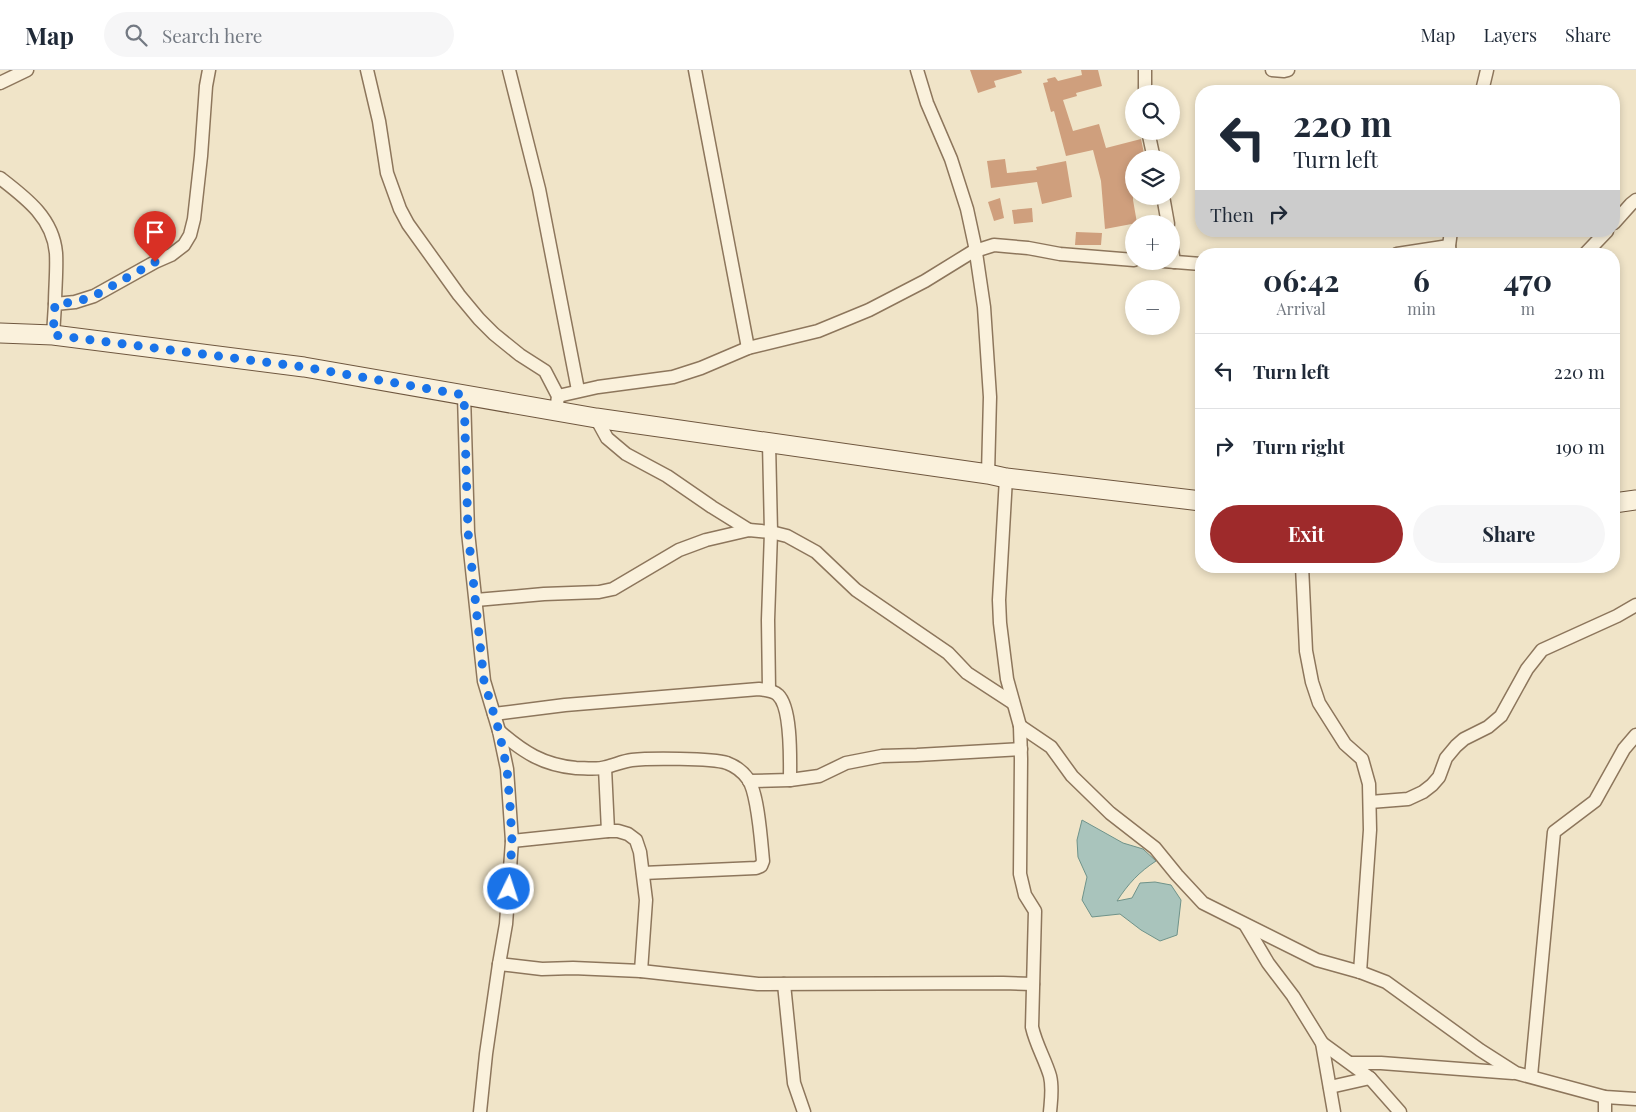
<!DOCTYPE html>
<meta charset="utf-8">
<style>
:root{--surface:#fff;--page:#f6f6f7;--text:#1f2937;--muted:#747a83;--line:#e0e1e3;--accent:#9e2a2b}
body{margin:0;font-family:"Playfair Display",serif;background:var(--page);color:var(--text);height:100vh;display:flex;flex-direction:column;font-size:19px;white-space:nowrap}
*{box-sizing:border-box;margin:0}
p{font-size:16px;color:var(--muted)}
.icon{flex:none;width:28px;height:28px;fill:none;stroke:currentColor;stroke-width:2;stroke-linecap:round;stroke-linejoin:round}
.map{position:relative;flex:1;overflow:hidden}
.details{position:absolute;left:1195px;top:178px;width:425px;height:325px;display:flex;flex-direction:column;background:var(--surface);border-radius:20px;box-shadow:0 2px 8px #0003}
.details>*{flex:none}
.banner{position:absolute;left:1195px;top:15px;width:425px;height:152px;border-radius:20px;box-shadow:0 2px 8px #0003;background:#fff;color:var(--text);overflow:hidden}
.controls{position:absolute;left:1125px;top:15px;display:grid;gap:10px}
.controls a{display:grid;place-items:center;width:55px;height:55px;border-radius:50%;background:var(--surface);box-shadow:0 2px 8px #0003;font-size:25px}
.pin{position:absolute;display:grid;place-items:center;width:42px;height:42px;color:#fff;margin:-51px -21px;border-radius:50% 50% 50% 0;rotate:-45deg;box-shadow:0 0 5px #0007}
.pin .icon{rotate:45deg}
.me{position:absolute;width:55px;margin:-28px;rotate:4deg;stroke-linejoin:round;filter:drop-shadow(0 0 4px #0008)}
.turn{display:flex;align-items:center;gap:18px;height:105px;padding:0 15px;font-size:22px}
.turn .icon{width:65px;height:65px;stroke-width:2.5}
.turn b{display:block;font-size:35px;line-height:42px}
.then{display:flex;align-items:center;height:48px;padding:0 15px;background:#0003;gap:10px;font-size:19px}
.eta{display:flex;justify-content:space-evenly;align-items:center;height:85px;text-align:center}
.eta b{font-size:30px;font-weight:700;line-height:35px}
.action{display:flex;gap:10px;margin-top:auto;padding:10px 15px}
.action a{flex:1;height:58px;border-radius:30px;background:var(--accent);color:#fff;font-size:20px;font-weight:700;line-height:58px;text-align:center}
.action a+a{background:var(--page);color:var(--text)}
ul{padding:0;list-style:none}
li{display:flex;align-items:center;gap:15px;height:75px;padding:0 15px;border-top:1px solid var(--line)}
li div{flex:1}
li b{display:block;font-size:19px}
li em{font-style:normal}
header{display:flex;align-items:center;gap:30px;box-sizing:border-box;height:70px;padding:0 25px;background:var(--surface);border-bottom:1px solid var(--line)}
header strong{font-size:24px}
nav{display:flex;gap:28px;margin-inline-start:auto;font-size:18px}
.search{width:350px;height:45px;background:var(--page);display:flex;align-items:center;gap:12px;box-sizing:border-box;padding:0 18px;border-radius:28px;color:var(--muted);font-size:19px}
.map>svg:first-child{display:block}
.water{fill:#a9c4bc;stroke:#6f938a}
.building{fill:#cf9f7d}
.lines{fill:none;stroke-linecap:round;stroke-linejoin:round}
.street-casing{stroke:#8d765c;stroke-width:15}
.secondary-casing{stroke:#6f573f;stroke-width:21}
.street{stroke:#faf1dc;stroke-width:12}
.secondary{stroke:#faf1dc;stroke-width:19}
.route{stroke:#1a73e8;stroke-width:9;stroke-dasharray:0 16.2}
</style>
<header>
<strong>Map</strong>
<div class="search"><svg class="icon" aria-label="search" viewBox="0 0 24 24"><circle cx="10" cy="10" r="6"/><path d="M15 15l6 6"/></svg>Search here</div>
<nav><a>Map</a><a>Layers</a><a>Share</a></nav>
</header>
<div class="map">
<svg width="1636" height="1042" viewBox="0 0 1636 1042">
<rect width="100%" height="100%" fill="#f0e4c8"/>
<!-- water -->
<path class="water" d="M1082,750L1123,773L1143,779L1156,791C1139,802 1128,814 1117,831L1132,828L1140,813L1155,812L1171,815L1181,830L1177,865L1160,871L1141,860L1120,844L1092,847L1082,830L1087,807L1078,787L1077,770Z"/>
<!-- building -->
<g class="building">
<path d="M970,0H1021L1022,3L994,11L996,17L978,23Z"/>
<path d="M1081,0H1098L1102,16L1076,23L1077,26L1063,30L1073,61L1099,54L1106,78L1141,69L1145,88L1134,89L1133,130L1137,153L1105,159L1101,111L1093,80L1066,86L1054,41L1051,42L1043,13L1048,12L1047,9L1055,7L1058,11L1082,5Z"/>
<path d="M1005,89L1007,103L1037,100L1036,97L1066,91L1072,127L1042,134L1037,112L991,118L987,91Z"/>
<path d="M1000,128L1004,148L994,151L988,132Z"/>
<path d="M1032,138L1033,152L1014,154L1012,140Z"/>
<path d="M1076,162L1102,163L1101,175H1075Z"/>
</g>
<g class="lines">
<defs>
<g id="street">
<path d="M367,0L379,51L387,103L400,139L408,154L459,225L479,249L494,264L520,285L545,301L558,326L557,334"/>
<path d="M509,0L539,119L578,320"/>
<path d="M695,0L748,278"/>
<path d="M917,0L927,33L951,89L967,139L975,176L984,237L990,327L988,404"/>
<path d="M1145,0V24"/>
<path d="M1272,0L1284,1L1288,0"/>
<path d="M0,13L27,0"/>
<path d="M1482,21L1487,0"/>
<path d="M1148,61L1154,89"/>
<path d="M0,108C26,128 53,148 56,183C57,200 55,218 55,234"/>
<path d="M1163,126L1168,154"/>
<path d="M1614,153L1631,134L1636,130"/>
<path d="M1171,173L1174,192"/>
<path d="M1397,184L1449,176"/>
<path d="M1450,184L1449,176L1451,161"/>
<path d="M1585,184L1607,161"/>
<path d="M1163,191L1201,194"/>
<path d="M53,265L55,234L75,232L94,226L155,192L171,185L184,175L190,165L194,149L201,86L206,16L209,0"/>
<path d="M464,325L468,462L484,611L499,661L507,699L512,771L506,854L499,894L486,984L480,1042"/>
<path d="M558,326L598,317L673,307L701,298L748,278L818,261L869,240L925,211L972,182L994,175L1028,178L1060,184L1134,190"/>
<path d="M596,348L607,368L626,384L667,406L712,437L749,460"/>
<path d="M1006,408L999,530L1000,553L1007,609L1020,656L1021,689L1020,804L1025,825L1035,841L1032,957C1036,975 1045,989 1050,1006C1053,1018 1051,1030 1050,1042"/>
<path d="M1302,496L1306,581L1312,612L1319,633L1345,674L1362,689L1369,714L1370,760L1360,902"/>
<path d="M476,530L544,524L599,522L613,519L679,480L706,470L749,460L771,462L787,466L816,482L856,520L948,583L967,603L1013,633"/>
<path d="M769,620L768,550L771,462L769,373"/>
<path d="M494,644L565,635L759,619C765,620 773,620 778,625C792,638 790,691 790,710"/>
<path d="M1020,656L1051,677L1072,706L1110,743L1155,778L1177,805L1203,833L1317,890L1360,902L1386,912L1480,980L1516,1003L1605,1027L1636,1029"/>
<path d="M499,661C523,682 543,695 576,698C585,698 597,700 606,697C615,695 623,691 632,690C648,688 712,688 727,693C735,696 743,702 748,709C758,723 761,771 763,791L761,796L756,798L643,803"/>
<path d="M605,698L608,761"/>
<path d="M749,711L790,710L819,706L846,693L882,686L917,685L1021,679"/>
<path d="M1370,732L1408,729L1423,722L1432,715L1439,707L1446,688L1456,676L1464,669L1488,657L1501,646L1527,599L1542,580L1617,546L1636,535"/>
<path d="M512,771L608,761H618L628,764L636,770L640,782L646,830L641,901"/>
<path d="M1246,856L1268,893L1293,926L1322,973L1334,1042"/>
<path d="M499,894L542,899L573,898L641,901L758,914L1003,913L1033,914"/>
<path d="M784,914L794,1013L804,1042"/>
<path d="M1322,973L1370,1008L1400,1042"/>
<path d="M1351,993H1381L1513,1003"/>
<path d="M1531,1006L1554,762L1595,731L1624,679L1636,665"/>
<path d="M1330,1017L1370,1008"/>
<path d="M1605,1042V1027"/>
</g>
<g id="secondary">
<path d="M0,263L53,265L304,297L596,348L988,404L1006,408L1201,431"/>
<path d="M1614,433L1636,430"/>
</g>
</defs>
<!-- street casing -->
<use href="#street" class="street-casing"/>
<!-- secondary casing -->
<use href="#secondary" class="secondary-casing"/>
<!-- street -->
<use href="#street" class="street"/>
<!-- secondary -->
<use href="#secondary" class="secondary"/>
</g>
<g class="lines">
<!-- route -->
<path class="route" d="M155,192L94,226L76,232L55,234L53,265L304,297L464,325L468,462L484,611L499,661L507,699L510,735L512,771L509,819"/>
</g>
</svg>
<div class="controls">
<a><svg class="icon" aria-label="search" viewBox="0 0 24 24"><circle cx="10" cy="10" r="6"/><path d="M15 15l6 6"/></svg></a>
<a><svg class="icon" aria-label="layers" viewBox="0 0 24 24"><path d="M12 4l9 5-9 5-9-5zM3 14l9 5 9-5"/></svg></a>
<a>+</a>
<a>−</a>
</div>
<div class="pin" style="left:155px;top:192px;background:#d93025"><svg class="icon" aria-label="arrive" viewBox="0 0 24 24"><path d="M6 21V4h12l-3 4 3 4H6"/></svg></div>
<svg class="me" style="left:509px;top:819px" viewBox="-20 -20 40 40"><circle r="17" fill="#1a73e8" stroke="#fff" stroke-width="3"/><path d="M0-11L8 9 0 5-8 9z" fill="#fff"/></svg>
<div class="banner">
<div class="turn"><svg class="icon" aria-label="left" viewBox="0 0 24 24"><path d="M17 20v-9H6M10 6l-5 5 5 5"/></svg><div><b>220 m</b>Turn left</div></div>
<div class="then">Then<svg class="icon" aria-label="right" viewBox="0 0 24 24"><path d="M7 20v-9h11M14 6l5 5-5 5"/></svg></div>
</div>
<section class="details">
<div class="eta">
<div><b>06:42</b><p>Arrival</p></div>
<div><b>6</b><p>min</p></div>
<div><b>470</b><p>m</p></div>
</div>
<ul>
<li><svg class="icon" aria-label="left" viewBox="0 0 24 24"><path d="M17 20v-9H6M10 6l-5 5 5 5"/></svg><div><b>Turn left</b></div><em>220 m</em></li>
<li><svg class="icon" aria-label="right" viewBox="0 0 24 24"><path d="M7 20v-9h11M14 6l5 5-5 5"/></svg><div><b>Turn right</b></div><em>190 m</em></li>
</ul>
<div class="action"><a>Exit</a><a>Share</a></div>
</section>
</div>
